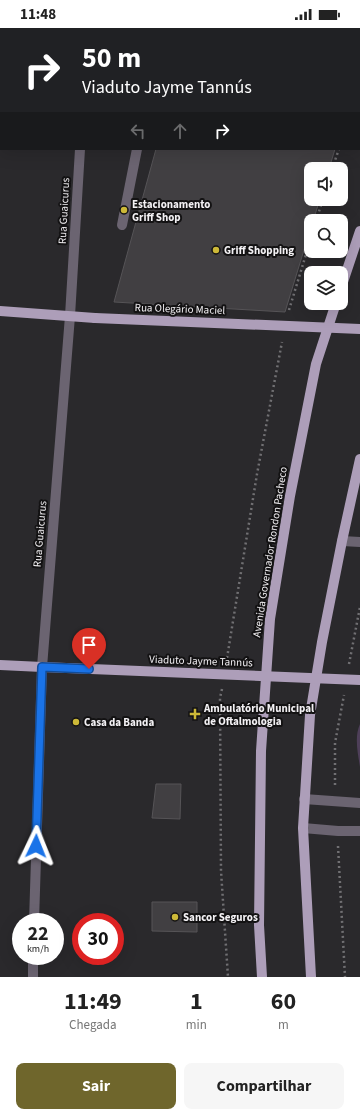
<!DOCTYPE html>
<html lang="pt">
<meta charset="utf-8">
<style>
:root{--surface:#fff;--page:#f6f6f6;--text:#222;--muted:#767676;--accent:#6f662c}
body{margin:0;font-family:"Source Sans 3",sans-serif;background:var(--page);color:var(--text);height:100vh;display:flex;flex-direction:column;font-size:15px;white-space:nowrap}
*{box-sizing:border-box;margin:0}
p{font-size:13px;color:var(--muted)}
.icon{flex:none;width:22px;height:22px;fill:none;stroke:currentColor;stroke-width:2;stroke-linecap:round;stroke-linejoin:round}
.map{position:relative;height:949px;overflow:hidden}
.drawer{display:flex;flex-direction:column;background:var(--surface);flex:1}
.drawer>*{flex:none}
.hud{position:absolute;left:0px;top:0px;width:360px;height:122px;box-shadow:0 4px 16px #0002;background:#202124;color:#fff;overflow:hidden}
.buttons{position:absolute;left:304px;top:134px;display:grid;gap:8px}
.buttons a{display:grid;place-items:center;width:44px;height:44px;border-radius:8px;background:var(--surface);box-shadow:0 4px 16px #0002;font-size:20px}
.speed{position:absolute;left:12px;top:885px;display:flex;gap:8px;font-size:20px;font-weight:700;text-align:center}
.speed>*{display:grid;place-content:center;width:52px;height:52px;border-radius:50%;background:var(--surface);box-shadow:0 4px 16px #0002;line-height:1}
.speed small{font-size:10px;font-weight:400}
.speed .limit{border:6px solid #d22;background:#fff;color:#111}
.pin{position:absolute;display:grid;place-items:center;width:34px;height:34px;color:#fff;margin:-41px -17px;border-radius:50% 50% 50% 0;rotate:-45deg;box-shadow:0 0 4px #0007}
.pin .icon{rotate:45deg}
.me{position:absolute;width:44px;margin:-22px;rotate:2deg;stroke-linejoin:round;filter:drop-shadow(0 0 3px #0008)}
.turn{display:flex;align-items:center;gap:14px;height:84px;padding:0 16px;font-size:18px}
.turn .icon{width:52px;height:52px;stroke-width:2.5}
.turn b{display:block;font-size:28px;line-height:34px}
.lanes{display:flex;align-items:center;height:38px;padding:0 16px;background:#0003;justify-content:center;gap:20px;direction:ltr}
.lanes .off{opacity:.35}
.eta{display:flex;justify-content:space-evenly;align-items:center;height:68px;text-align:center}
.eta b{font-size:24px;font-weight:700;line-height:28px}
.primary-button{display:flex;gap:8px;margin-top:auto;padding:8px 16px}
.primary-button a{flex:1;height:46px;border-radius:8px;background:var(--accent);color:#fff;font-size:16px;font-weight:700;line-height:46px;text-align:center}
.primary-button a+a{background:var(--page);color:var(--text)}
.status{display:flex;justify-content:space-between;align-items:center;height:28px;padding:0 20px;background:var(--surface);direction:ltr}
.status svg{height:11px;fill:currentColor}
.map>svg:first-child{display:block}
.green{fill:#4e3f59}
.building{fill:#413f42;stroke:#565457}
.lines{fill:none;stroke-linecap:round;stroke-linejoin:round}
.path{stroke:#717073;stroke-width:2.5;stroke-dasharray:2 3;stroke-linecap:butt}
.minor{stroke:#6b6471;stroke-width:10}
.major{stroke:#ad9eb9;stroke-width:10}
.major-bridge{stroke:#ad9eb9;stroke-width:10}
.route-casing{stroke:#114b97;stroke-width:10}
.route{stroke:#1a73e8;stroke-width:7}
.poi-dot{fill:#cdb938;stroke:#131213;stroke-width:1.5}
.labels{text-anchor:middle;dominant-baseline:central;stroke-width:4;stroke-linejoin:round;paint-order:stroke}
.poi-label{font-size:11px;font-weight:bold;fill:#f3f1f4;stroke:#131213;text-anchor:start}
.street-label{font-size:11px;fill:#f3f1f4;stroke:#131213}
</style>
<div class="status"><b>11:48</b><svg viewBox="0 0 49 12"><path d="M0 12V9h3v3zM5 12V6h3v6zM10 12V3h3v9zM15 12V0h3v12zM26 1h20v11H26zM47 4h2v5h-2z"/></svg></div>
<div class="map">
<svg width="360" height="949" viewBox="0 0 360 949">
<rect width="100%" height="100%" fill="#2a292c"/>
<!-- green -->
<path class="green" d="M360,696V739C358,726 354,709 360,696Z"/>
<!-- building -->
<g class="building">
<path d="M156,121H335L329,141H311V171H320L313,193H311V199L285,284L114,274Z"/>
<path d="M156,756H181L180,791L152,790Z"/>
<path d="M152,874H197V904L152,903Z"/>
</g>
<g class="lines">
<!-- path -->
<g class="path">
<path d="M359,55L360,52"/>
<path d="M332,141L339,121"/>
<path d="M316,193L323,171"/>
<path d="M289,282L311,210"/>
<path d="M227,630L257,446L282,314"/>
<path d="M349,636L360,579"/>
<path d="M222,661L220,670L221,843L228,949"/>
<path d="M335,757V715L344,667"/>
<path d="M338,818L345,949"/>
</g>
<!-- minor -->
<g class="minor">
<path d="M87,1V0"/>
<path d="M122,197L137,121"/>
<path d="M342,513L360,514"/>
<path d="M304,771L360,775"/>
<path d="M303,800L338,803H360"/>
<path d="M34,894L42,639L70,288L80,121"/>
<path d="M33,949V928"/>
</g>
<!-- major -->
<g class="major">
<path d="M341,260L360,203"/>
<path d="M0,283L95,290"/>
<path d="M0,637L42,639"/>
<path d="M262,949L259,897L261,723L270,591L290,468L316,336L336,275"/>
<path d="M311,949L303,800L310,687L322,614L342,513L360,431"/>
</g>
<!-- major-bridge -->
<g class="major-bridge">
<path d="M95,290L360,301"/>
<path d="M42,639L360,652"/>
</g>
</g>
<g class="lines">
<defs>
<path id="route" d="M36,818L42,639L89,641"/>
</defs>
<!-- route casing -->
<use href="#route" class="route-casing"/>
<!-- route -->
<use href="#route" class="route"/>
</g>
<!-- markers -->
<g class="poi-dot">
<circle cx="124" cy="182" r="4"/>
<circle cx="216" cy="222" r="4"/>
<path d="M193 680h4v4h4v4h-4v4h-4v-4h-4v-4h4z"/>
<circle cx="76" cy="694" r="4"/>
<circle cx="175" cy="889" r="4"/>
</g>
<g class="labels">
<!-- poi labels -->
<g class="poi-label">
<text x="132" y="176">Estacionamento<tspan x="132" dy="13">Griff Shop</tspan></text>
<text x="224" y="222">Griff Shopping</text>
<text x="204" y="680">Ambulatório Municipal<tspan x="204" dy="13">de Oftalmologia</tspan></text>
<text x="84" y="694">Casa da Banda</text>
<text x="183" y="889">Sancor Seguros</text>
</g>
<!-- street labels -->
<g class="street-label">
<text transform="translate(64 183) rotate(-87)">Rua Guaicurus</text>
<text transform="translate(180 281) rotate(2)">Rua Olegário Maciel</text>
<text transform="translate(40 506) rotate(-85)">Rua Guaicurus</text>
<text transform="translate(270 524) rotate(-81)">Avenida Governador Rondon Pacheco</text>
<text transform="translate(201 633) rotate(2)">Viaduto Jayme Tannús</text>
</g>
</g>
</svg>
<div class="buttons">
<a><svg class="icon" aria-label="sound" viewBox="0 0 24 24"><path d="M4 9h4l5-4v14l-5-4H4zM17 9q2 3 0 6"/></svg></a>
<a><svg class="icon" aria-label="search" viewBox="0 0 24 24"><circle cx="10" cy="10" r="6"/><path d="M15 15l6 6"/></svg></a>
<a><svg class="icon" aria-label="layers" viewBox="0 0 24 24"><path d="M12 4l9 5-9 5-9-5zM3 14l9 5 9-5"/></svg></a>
</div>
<div class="speed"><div>22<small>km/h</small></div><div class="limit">30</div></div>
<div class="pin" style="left:89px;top:641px;background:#d93025"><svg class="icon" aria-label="arrive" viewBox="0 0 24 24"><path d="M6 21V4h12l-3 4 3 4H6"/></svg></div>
<svg class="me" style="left:36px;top:818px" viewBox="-20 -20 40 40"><path d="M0-17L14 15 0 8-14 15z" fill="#1a73e8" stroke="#fff" stroke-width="4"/></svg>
<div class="hud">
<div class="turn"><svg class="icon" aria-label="right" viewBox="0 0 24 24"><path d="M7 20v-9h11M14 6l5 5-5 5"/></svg><div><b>50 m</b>Viaduto Jayme Tannús</div></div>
<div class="lanes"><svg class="icon off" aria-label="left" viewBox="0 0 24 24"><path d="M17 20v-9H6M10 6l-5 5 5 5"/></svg><svg class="icon off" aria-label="ahead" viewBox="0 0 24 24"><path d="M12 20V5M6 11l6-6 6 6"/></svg><svg class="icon" aria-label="right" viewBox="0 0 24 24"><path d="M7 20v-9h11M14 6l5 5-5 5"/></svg></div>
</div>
</div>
<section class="drawer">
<div class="eta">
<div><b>11:49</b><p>Chegada</p></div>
<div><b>1</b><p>min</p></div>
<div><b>60</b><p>m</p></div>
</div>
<div class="primary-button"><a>Sair</a><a>Compartilhar</a></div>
</section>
